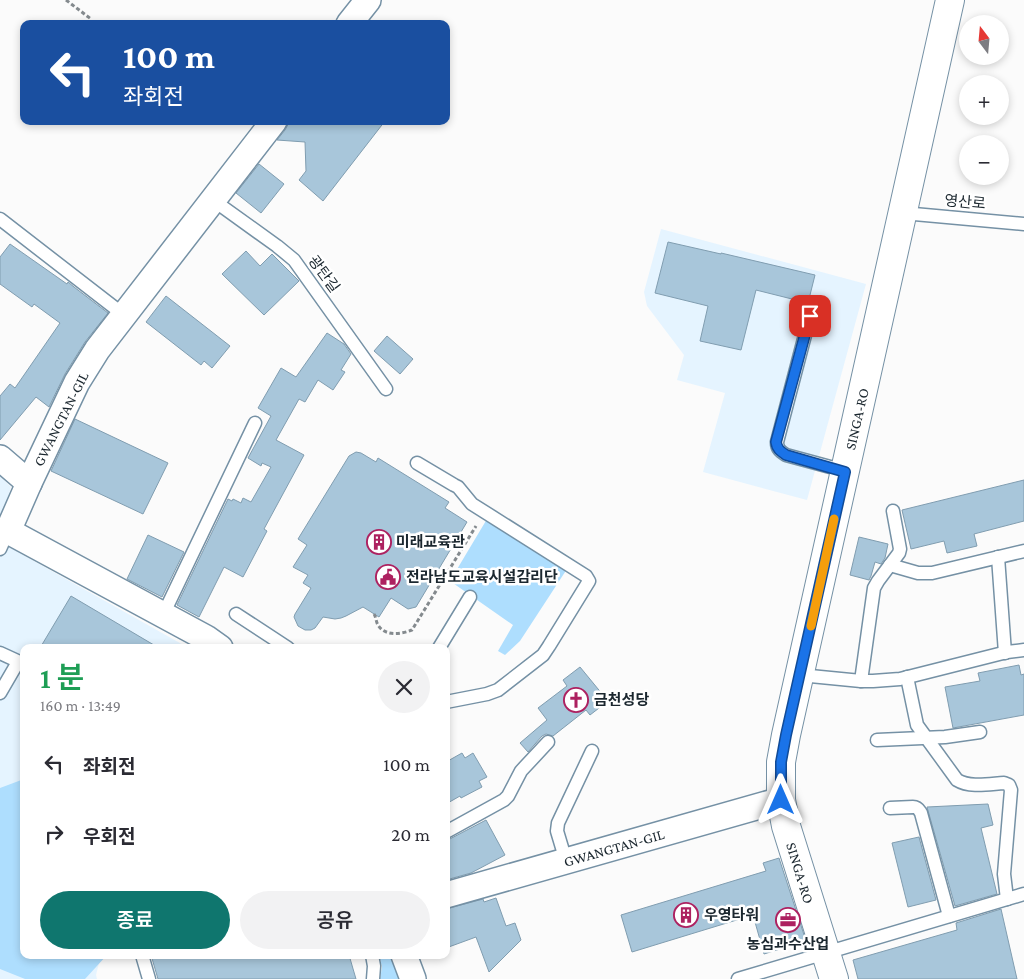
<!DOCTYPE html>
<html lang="ko">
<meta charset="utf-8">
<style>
:root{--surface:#fff;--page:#f2f2f3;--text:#2b2b33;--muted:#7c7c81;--accent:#0f766e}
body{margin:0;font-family:"Crimson Pro","Noto Sans KR",serif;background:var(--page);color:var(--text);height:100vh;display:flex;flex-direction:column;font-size:19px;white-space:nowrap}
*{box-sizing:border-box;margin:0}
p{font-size:16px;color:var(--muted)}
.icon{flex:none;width:28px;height:28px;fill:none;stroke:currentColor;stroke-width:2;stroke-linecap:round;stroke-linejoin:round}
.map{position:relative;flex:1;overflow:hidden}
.drawer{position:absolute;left:20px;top:644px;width:430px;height:315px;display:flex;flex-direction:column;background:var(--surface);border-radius:10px;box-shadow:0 2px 8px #0003}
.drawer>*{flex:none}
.hud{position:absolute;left:20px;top:20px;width:430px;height:105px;border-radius:10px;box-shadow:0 2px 8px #0003;background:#1a4fa0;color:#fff;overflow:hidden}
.needle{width:32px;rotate:344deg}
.buttons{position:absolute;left:959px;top:15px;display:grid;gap:10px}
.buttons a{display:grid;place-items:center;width:50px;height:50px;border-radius:50%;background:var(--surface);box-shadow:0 2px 8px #0003;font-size:25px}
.pin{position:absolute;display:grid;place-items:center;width:42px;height:42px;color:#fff;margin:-21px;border-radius:10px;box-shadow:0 2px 8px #0006}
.me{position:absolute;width:55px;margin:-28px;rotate:0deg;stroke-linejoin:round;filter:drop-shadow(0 0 4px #0008)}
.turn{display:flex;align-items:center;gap:18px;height:105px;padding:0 20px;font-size:22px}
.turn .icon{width:65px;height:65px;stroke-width:2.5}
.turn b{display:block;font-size:35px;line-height:42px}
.round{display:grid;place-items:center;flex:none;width:52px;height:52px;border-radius:26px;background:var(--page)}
.summary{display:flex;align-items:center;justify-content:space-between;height:85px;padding:0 20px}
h1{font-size:30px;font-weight:600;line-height:38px;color:#1e9e55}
.cta{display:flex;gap:10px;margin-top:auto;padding:10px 20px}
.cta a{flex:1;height:58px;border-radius:30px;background:var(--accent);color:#fff;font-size:20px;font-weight:600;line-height:58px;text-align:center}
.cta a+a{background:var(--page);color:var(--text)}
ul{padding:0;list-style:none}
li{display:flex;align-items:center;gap:15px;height:70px;padding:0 20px}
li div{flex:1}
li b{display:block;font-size:19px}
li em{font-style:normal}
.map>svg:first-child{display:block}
.built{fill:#e5f4ff}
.green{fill:#aedefe}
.building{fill:#a8c6da;stroke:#809db0}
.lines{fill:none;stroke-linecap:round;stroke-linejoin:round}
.lane-casing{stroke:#7591a5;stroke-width:15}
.street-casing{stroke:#7591a5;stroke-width:28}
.secondary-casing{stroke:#7591a5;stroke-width:30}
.path{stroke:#848a8e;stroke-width:3;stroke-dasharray:4 2.5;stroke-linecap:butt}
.lane{stroke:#fff;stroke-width:12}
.street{stroke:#fff;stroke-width:25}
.secondary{stroke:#fff;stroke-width:28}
.route-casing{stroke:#114b97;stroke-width:12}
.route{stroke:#1a73e8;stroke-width:9}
.slow{stroke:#f59e0b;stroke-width:9}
.labels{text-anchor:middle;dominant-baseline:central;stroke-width:5;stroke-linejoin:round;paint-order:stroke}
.street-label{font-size:15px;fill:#1b272f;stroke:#fff}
.poi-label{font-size:15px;font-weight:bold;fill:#1b272f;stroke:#fff;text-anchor:start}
</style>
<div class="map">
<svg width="1024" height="979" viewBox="0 0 1024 979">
<rect width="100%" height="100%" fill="#fbfbfb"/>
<!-- built -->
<g class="built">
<path d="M661,229L866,284L807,500L703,472L725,393L677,380L684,355L647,306L644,292Z"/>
<path d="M0,476L11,487L0,525Z"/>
<path d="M0,542L187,647L24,648V955H101L96,975L97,979H0Z"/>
</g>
<!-- green -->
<g class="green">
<path d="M487,519L567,569L520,641L505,655L498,651L513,625L450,581Z"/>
<path d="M24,779V955H107L85,979H25L0,969V788Z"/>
<path d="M379,955H394L403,979H380L382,967Z"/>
</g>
<!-- building -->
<g class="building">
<path d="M290,121H385L323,201L299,180L306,171L305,142L277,140L285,130Z"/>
<path d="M259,164L284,184L261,213L236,193Z"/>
<path d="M668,242L721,254V253L815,275L808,303L756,290L741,350L700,341L708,306L655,293Z"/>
<path d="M10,244L67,284L68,282L74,287L108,313L85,342L65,374L49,407L36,397L0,440V396L10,384L15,388L60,323L34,304L32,307L0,284V257Z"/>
<path d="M246,251L260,266L272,254L299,281L264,315L222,274Z"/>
<path d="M166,296L230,346L212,368L204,361L201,365L146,322Z"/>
<path d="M327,333L344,344L351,354L341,370L345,372L333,390L318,380L305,402L299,399L276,440L304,455L264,529L267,531L243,577L224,567L199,617L177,605L228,499L232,501L233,499L241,503L243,498L251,502L271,467L262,463L261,466L248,458L271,416L258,408L281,368L296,377Z"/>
<path d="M387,336L413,359L400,374L374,351Z"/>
<path d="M75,419L168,463L143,514L51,471Z"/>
<path d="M356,452L361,453L376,462L378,458L449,502L445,508L467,522L416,607L408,609L391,598L379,617L363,607L346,616L341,618L335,619L323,617L315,628L311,630H305L298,626L294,617L295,614L311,588L303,583L308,575L293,567L307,545L298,539L349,456Z"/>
<path d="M1024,480V521L974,534L977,546L947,553L944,541L911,549L902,510Z"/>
<path d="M148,535L184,552L162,597L127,579Z"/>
<path d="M859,537L888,544L885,558L881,564L875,562L871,576L869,580L850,575Z"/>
<path d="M71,596L159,648H40Z"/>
<path d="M1019,665L1021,675L1024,674V715L953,728L945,687L980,681L978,673Z"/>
<path d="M580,667L603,695V705L590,715L586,710L553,736L546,734L542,736L528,752L520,743L547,720L538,708L567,686L563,680Z"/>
<path d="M462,753L465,758L473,753L487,777L479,781L482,787L461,798L460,796L446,804V762Z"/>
<path d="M988,804L993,825L981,828L997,894L955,906L927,807Z"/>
<path d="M486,820L505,855L471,873L446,880V841Z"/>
<path d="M919,837L936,900L908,907L892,843Z"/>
<path d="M779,858L806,941L764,954L753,915L632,952L621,915L766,871L763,863Z"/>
<path d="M496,898L506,926L515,923L521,940L489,972L476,937L446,948V909L483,899L484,902Z"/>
<path d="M1001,909L1017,979H858L853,960L957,930L956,923Z"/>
<path d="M151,955H349L356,979H158Z"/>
</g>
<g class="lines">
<defs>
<g id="lane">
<path d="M213,200L277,246L294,260L386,389"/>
<path d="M903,213L1024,224"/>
<path d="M0,219L124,315"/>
<path d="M810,316L777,442C777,449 780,451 786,455L845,471"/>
<path d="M417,463L454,485L458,487L472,504L586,576L589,581L549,646L543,655L498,690L487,694L446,702"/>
<path d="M0,549L8,531"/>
<path d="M998,557L1005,653"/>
<path d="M890,565L918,573H932L1024,551"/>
<path d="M236,614L288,648"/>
<path d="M163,615L255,423"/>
<path d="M439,648L470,597"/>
<path d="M0,653L24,664"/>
<path d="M800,675L861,681H873L900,679L1007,652L1024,650"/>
<path d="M907,677L917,725L957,780C970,788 989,784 1004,783L1009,785L1011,790L1004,874L1007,899"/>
<path d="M861,681L874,588L878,581L899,553L900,549L893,511"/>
<path d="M0,693L18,662"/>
<path d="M877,740L945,737L980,732"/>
<path d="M890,808L913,807C918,807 919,810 921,813L949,916"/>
<path d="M446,832L504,800L508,796L521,771L548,742"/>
<path d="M566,861L557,831L558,823L592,751"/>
<path d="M142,955L149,979"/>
<path d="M372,955L374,966L373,979"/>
<path d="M738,979L1024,894"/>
</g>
<g id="street">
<path d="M349,24L368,0"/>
<path d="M0,458L29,483"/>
<path d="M220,648L206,638L8,531L29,483L77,382L97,350L274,121"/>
<path d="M446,895L781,800"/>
<path d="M404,955L413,979"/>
</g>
<path id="secondary" d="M834,979L786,826L781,800V762L786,735L950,0"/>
</defs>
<!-- lane casing -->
<use href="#lane" class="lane-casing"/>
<!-- street casing -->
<use href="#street" class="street-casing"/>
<!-- secondary casing -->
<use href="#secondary" class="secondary-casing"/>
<!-- path -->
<g class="path">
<path d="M66,0L91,19"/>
<path d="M374,614C376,617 376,622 378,625C385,637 402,634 412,630L476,526"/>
</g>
<!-- lane -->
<use href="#lane" class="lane"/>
<!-- street -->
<use href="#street" class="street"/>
<!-- secondary -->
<use href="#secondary" class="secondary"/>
</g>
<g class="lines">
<defs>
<path id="route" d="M781,800V762L786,735L845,472L786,455C780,451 777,449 776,442L810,316"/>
</defs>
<!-- route casing -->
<use href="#route" class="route-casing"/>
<!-- route -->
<use href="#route" class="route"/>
<!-- slow -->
<path class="slow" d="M811,626L834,519"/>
</g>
<!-- icons -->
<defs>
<symbol id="building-ring" viewBox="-11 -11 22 22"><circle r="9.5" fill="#fff" stroke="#ad2160" stroke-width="1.5"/><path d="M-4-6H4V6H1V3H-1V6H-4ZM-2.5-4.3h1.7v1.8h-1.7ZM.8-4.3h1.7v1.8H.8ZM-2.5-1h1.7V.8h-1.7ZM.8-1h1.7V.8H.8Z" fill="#ad2160"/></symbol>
<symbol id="civic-ring" viewBox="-11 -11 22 22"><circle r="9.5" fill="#fff" stroke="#ad2160" stroke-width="1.5"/><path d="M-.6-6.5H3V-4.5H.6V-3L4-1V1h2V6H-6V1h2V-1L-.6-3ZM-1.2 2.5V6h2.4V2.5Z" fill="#ad2160"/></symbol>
<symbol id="church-ring" viewBox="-11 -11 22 22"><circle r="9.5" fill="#fff" stroke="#ad2160" stroke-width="1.5"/><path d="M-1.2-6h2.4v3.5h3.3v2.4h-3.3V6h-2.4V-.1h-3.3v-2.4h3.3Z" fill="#ad2160"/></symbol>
<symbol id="office-ring" viewBox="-11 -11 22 22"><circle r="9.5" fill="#fff" stroke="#ad2160" stroke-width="1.5"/><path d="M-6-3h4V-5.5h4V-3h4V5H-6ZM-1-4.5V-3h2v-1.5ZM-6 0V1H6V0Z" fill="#ad2160"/></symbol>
</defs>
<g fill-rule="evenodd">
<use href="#building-ring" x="365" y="528" width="28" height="28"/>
<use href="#civic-ring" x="374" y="563" width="28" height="28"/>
<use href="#church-ring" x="562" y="686" width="28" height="28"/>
<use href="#building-ring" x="672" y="901" width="28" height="28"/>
<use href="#office-ring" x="774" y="906" width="28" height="28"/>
</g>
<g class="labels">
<!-- street labels -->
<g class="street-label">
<text transform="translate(965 202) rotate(5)">영산로</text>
<text transform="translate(324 274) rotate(54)">광탄길</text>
<text transform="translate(61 419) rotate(-63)">GWANGTAN-GIL</text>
<text transform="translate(857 419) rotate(-77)">SINGA-RO</text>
<text transform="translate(614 848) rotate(-16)">GWANGTAN-GIL</text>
<text transform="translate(800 873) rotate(73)">SINGA-RO</text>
</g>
<!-- poi labels -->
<g class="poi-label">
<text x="396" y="542">미래교육관</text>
<text x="406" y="577">전라남도교육시설감리단</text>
<text x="594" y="700">금천성당</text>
<text x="704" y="915">우영타워</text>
<text x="788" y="944" text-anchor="middle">농심과수산업</text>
</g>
</g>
</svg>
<div class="buttons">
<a><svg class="needle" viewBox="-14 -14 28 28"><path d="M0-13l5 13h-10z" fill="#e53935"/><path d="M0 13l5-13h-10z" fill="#7c7c81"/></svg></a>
<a>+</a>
<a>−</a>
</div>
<div class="pin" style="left:810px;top:316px;background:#d93025"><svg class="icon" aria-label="arrive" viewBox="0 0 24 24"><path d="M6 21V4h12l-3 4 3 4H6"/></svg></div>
<svg class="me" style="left:781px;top:800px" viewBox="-20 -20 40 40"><path d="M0-17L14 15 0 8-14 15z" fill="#1a73e8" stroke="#fff" stroke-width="4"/></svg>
<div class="hud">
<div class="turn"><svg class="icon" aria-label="left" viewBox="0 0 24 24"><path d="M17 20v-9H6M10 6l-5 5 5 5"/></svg><div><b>100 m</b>좌회전</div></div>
</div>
<section class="drawer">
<div class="summary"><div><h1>1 분</h1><p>160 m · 13:49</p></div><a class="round"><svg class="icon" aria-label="close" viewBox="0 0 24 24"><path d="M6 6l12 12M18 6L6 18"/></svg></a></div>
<ul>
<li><svg class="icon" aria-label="left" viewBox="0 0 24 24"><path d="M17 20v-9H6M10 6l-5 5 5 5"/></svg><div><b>좌회전</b></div><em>100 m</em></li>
<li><svg class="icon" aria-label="right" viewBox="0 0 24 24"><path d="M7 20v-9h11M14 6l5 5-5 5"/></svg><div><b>우회전</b></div><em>20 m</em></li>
</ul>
<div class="cta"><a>종료</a><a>공유</a></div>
</section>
</div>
